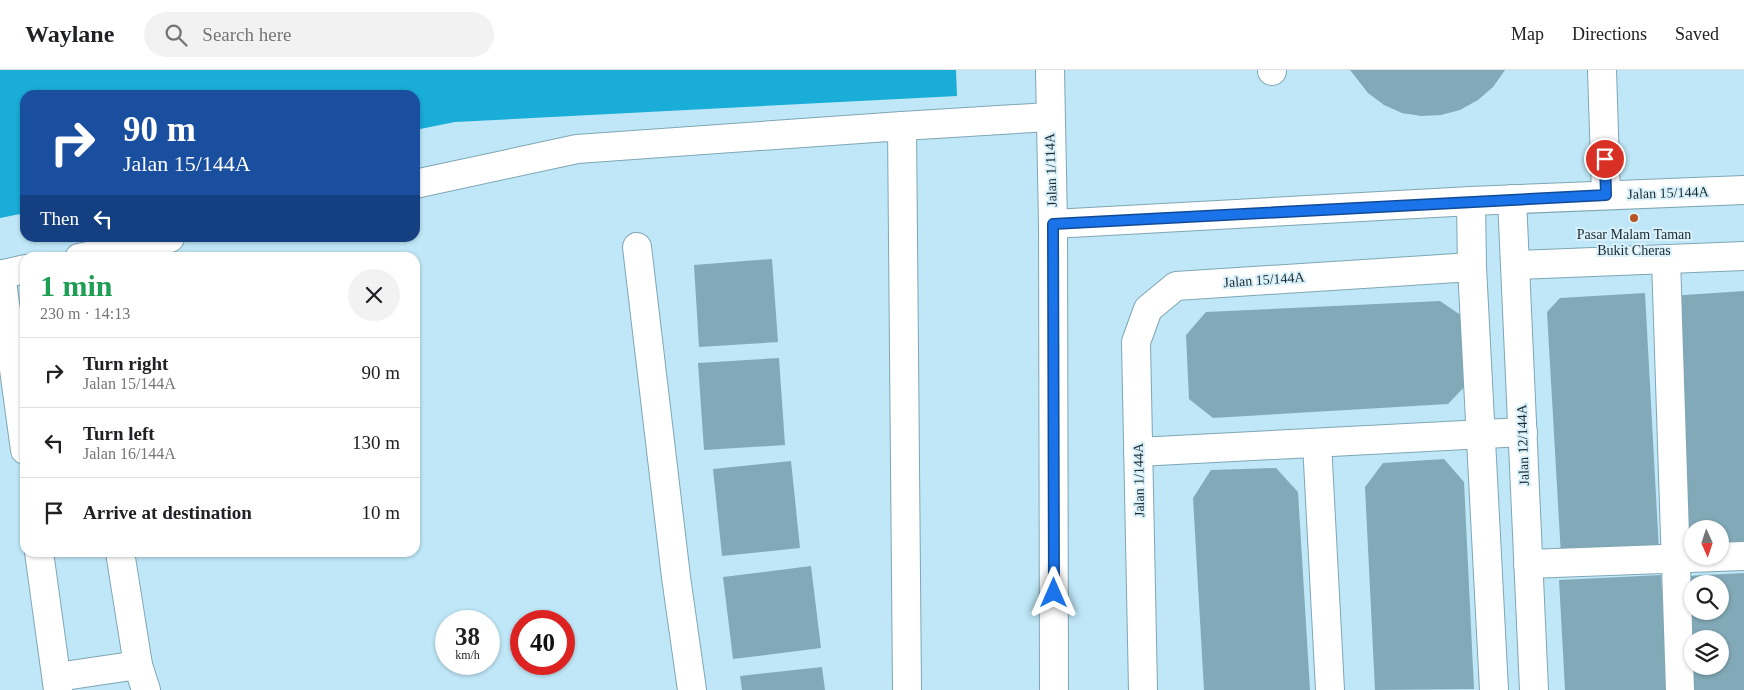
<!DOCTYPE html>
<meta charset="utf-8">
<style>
:root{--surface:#fff;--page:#f2f2f2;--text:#202124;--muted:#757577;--line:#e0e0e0}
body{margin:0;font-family:"Times New Roman",serif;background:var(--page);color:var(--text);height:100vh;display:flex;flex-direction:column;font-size:19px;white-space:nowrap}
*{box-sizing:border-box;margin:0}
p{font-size:16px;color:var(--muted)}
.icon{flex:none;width:28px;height:28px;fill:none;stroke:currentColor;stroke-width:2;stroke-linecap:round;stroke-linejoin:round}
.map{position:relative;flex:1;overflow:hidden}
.details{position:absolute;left:20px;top:182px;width:400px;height:305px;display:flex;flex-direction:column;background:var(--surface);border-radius:15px;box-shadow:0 1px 4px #0004}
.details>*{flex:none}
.top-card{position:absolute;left:20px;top:20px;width:400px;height:152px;border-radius:15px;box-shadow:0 1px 4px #0004;background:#1a4fa0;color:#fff;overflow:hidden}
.needle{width:32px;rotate:177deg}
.tools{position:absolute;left:1684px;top:450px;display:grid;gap:10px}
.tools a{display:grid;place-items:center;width:45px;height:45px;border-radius:50%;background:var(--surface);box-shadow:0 1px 4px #0004;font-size:25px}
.speed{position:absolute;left:435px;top:540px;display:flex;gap:10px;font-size:25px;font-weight:700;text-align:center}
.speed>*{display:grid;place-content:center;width:65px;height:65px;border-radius:50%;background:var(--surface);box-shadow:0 1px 4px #0004;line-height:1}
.speed small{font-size:12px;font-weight:400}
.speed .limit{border:8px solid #d22;background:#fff;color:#111}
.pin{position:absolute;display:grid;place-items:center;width:42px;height:42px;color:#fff;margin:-21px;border:2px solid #fff;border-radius:50%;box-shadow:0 1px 5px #0007}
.me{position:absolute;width:55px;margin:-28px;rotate:0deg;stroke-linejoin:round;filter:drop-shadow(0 0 4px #0008)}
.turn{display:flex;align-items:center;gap:18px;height:105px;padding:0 20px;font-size:22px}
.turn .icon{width:65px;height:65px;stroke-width:2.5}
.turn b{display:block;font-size:35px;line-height:42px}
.then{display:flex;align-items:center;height:48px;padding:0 20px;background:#0003;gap:10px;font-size:19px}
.round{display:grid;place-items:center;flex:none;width:52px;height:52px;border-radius:26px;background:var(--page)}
.headline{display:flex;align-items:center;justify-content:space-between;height:85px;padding:0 20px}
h1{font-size:30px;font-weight:600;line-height:38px;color:#1e9e55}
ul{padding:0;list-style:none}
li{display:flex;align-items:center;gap:15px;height:70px;padding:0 20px;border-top:1px solid var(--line)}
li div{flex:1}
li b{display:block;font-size:19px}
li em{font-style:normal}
header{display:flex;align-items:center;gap:30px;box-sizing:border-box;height:70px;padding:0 25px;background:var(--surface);border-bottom:1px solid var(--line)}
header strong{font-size:24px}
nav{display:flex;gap:28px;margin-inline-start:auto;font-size:18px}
.search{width:350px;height:45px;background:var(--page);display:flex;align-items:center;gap:12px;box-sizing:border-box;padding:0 18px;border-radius:28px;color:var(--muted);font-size:19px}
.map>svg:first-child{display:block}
.forest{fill:#19add7}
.building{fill:#82a9b8;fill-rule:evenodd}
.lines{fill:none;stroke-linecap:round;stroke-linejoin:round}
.minor-casing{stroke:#7fa6b5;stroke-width:30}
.minor{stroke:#fff;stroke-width:28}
.route-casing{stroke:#114b97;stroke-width:12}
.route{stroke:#1a73e8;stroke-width:9}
.poi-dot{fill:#b95522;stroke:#d9f1fb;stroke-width:2}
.labels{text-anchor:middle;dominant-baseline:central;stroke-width:4;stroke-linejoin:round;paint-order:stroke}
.street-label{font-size:14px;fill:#1b2a30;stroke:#d9f1fb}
.poi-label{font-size:14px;fill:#1b2a30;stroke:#d9f1fb}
</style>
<header>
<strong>Waylane</strong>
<div class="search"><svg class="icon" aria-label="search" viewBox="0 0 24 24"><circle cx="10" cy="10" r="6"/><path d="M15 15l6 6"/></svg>Search here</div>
<nav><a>Map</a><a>Directions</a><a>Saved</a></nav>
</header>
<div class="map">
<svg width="1744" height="620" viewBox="0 0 1744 620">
<rect width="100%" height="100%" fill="#bfe7f7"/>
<!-- forest -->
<path class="forest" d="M0,0H956L957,26L455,52L415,60V25H25V143L0,148Z"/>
<!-- building -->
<g class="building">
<path d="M1350,0H1505L1493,17L1478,30L1460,40L1441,45L1421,46L1402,43L1384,35L1368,23Z"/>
<path d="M772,189L778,272L699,277L694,195Z"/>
<path d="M1744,221V477L1720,479V459H1692V480H1684L1670,226Z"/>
<path d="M1645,223L1659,481L1561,486L1547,242L1560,228Z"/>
<path d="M1440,231L1462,246L1470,311L1448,334L1213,348L1189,329L1186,265L1206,242Z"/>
<path d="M779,288L785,375L704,380L698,293Z"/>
<path d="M1444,389L1464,412L1474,619L1375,620L1365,417L1383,393Z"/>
<path d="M791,391L800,478L722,486L713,399Z"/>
<path d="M1276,398L1298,422L1310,620H1204L1193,428L1211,400Z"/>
<path d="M811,496L821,578L733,589L723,507Z"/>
<path d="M1744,503V620H1691L1686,506ZM1692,514H1720V541H1692ZM1692,569H1720V596H1692Z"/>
<path d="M1661,505L1668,620H1565L1559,510Z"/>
<path d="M822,597L825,620H742L740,606Z"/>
</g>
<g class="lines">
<defs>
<g id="minor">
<path d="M1050,0L1053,154L1054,620"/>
<path d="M1272,0V1"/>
<path d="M1602,0L1606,125"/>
<path d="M902,56L1049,47"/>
<path d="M415,114L577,79L902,56L907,620"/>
<path d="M1512,129L1534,620"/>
<path d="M1471,131L1472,197L1494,620"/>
<path d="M1053,154L1471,131L1744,120"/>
<path d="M637,177L676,507L692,620"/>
<path d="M79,188L170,168"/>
<path d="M1666,189L1680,620"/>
<path d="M1516,195L1744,186"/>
<path d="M1,204L25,380"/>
<path d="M0,205L25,199"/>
<path d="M1317,373L1330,620"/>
<path d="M1138,382L1523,362"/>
<path d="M39,482L58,620"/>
<path d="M120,482L138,595L146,620"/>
<path d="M1528,494L1744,486"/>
<path d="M57,607L138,595"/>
<path d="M1143,620L1136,272L1148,239L1176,216L1472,197"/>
</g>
</defs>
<!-- minor casing -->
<use href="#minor" class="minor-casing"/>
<!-- minor -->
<use href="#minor" class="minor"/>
</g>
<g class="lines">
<defs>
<path id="route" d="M1054,523L1053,154L1606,125L1605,89"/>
</defs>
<!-- route casing -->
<use href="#route" class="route-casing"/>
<!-- route -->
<use href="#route" class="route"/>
</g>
<!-- markers -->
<circle class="poi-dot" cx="1634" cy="148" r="5"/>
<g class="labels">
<!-- street labels -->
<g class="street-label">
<text transform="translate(1051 100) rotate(-92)">Jalan 1/114A</text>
<text transform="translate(1668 123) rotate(-2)">Jalan 15/144A</text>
<text transform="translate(1264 210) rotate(-4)">Jalan 15/144A</text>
<text transform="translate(1523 375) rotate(-92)">Jalan 12/144A</text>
<text transform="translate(1139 410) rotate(-91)">Jalan 1/144A</text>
</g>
<!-- poi labels -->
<g class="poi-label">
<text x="1634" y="164">Pasar Malam Taman<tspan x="1634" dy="16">Bukit Cheras</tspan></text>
</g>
</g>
</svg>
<div class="tools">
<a><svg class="needle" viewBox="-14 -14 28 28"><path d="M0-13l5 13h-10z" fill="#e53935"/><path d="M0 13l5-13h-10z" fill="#757577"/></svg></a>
<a><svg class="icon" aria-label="search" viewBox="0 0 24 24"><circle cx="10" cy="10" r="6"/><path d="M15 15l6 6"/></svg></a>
<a><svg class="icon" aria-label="layers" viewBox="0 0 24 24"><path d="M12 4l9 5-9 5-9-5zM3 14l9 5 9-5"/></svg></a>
</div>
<div class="speed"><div>38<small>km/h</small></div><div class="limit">40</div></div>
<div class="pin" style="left:1605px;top:89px;background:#d93025"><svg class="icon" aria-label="arrive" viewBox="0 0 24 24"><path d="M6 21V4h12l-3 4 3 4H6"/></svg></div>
<svg class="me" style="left:1054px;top:523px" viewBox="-20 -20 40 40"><path d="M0-17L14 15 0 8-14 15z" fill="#1a73e8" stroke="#fff" stroke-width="4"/></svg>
<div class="top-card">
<div class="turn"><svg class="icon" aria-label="right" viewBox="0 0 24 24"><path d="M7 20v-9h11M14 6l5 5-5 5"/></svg><div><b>90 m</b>Jalan 15/144A</div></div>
<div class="then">Then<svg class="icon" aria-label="left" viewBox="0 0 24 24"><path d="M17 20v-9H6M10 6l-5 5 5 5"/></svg></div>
</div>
<section class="details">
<div class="headline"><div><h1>1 min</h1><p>230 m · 14:13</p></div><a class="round"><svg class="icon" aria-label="close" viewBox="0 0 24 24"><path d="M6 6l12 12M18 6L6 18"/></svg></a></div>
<ul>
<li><svg class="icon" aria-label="right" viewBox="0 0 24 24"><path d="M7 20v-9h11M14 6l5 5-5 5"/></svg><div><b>Turn right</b><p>Jalan 15/144A</p></div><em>90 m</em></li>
<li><svg class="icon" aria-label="left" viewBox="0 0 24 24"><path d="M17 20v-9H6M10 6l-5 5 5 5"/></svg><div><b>Turn left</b><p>Jalan 16/144A</p></div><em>130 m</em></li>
<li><svg class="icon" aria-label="arrive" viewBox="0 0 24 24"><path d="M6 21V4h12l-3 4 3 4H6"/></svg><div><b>Arrive at destination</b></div><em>10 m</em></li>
</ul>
</section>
</div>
